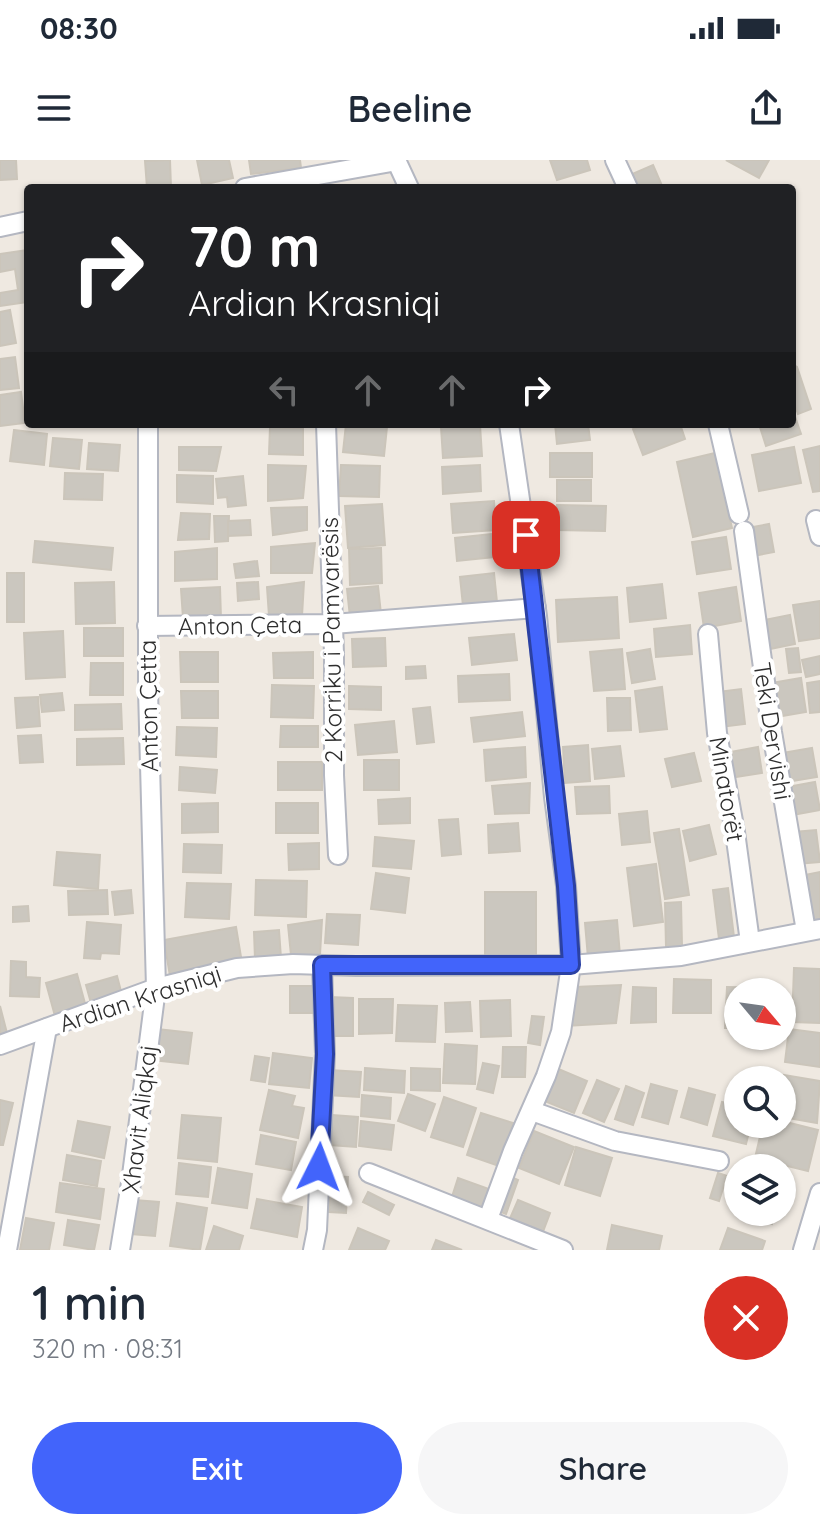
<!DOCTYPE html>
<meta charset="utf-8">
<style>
:root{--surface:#fff;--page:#f6f6f7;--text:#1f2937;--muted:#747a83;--accent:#4264fb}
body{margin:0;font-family:Quicksand,sans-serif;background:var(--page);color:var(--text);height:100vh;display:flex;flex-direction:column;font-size:30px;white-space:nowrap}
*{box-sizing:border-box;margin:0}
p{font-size:26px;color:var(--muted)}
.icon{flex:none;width:44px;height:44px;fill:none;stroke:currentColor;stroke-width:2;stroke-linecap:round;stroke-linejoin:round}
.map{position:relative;height:1090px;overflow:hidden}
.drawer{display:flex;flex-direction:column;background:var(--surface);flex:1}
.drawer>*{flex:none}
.hud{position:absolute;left:24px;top:24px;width:772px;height:244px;border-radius:8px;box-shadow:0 2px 6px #0004;background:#202124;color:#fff;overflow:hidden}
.needle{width:52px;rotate:119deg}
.buttons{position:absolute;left:724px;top:818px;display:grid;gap:16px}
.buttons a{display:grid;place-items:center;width:72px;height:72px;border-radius:50%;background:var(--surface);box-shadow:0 2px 6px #0004;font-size:40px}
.pin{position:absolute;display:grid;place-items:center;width:68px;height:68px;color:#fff;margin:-34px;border-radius:16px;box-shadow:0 4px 12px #0006}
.me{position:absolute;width:88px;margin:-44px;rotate:3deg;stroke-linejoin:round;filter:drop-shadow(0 0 6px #0008)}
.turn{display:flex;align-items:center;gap:28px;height:168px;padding:0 32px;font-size:36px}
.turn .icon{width:104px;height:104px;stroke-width:2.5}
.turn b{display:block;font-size:56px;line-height:68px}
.lanes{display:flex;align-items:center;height:76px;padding:0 32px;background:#0003;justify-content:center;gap:40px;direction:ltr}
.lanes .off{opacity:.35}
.round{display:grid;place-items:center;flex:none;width:84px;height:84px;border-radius:42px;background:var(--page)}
.head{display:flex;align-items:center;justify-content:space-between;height:136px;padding:0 32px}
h1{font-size:48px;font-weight:600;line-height:60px}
.button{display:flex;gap:16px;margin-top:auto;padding:16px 32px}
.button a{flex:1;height:92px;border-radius:48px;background:var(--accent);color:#fff;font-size:32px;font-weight:600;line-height:92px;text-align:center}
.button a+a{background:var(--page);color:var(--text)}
.status{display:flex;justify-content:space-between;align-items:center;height:56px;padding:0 40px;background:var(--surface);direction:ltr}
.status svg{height:22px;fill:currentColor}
header{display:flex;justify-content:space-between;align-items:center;height:104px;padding:0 32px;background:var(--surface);font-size:36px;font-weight:600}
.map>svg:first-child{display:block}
.building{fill:#cbc7bf;stroke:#cbc5ba;stroke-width:2}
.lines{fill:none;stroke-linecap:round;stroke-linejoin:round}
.street-casing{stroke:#b4b7c1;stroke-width:22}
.street{stroke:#fff;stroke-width:18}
.route-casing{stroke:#2b41a3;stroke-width:20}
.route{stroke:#4264fb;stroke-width:14}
.labels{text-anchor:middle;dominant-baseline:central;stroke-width:8;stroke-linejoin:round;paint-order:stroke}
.street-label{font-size:24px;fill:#2e2e2e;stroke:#fff}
</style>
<div class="status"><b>08:30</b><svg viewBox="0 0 49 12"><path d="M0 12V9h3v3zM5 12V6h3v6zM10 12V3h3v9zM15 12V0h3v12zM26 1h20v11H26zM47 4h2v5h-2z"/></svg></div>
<header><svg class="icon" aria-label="menu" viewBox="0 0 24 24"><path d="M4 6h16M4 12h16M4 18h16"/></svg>Beeline<svg class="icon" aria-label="share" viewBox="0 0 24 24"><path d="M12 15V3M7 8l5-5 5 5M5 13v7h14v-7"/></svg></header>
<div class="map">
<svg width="820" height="1090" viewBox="0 0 820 1090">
<rect width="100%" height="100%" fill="#efe9e1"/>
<!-- building -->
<g class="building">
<path d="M0,0H16L17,19L0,20Z"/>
<path d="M170,0L171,28H147L145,1Z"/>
<path d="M197,0H229L233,18L202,25Z"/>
<path d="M249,0H300L301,8L251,14Z"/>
<path d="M550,0H587L590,10L557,20Z"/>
<path d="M726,0H769L759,18Z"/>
<path d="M653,5L663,28H636L630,15Z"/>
<path d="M28,90V142L0,146V133L18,130L15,109L0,112V94Z"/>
<path d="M10,150L16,183L0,186V152Z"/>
<path d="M15,197L19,228L0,230V199Z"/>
<path d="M792,204L797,207L811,249L798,254L792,237Z"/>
<path d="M21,232L25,263L0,266V235Z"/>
<path d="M792,248L801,274L766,286L759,264H792Z"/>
<path d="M346,264L387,267L384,296L343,292Z"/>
<path d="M555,264H588L590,280L557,284Z"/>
<path d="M646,264H680L685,279L643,295L633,269Z"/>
<path d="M480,265L482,296L443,298L441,267Z"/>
<path d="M270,267L303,268V295L269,294Z"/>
<path d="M14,270L47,274L44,305L10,301Z"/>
<path d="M53,278L82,280L79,309L50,306Z"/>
<path d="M89,283L120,285L118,311L87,309Z"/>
<path d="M820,286V331L813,332L803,290Z"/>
<path d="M179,287H221L216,311L179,310Z"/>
<path d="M794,287L801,323L759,331L752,295Z"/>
<rect x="550" y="293" width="42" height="24"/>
<path d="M715,293L732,368L693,377L677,302Z"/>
<path d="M268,305L306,306L303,338L268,341Z"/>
<path d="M341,305L380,306L379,337L339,336Z"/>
<path d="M480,305L481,331L443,334L442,307Z"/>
<path d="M65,313L103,314L102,340L64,339Z"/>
<path d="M177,315L213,316V344L177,342Z"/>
<path d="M243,316L246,345L228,347L227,337L218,338L216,319Z"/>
<rect x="557" y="320" width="34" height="21"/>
<path d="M494,341L496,370L453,373L451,344Z"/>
<path d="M382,344L385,385L348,388L345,346Z"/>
<path d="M557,345L606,346L605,371L557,370Z"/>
<path d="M307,347V370L273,375L271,348Z"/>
<path d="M181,353L210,354L209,379L178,380Z"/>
<path d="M214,356H229L228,381L215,382Z"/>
<path d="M250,360L251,375L228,376V361Z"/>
<path d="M769,364L774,392L753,396L747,368Z"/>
<path d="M491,374L494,397L457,401L455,378Z"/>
<path d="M726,377L731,409L697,414L692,382Z"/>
<path d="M35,381L113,388L111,410L33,402Z"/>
<path d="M315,383L312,413H271V387Z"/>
<path d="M217,388V419L175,421V392Z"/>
<path d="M381,388L382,423L350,425L349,389Z"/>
<path d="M257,401L259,416L236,418L234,404Z"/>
<rect x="7" y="413" width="17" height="49"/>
<path d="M494,413L497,442L463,446L460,417Z"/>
<path d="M114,422L115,463L76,464L75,423Z"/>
<path d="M258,422L259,439L238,441L237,423Z"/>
<path d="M304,422L302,456H269L267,427Z"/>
<path d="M662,424L666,458L630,462L627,428Z"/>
<path d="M378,426L381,454L350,457L347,429Z"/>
<path d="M220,427L221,459L183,458L181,429Z"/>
<path d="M736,427L741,461L704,468L699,433Z"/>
<path d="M617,437L619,478L558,482L556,440Z"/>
<path d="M820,441V478L799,481L793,445Z"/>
<path d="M790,455L795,484L765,490L759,461Z"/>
<path d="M690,465L692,494L656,497L654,469Z"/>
<rect x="84" y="468" width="39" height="28"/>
<path d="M63,471L65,517L26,519L24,473Z"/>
<path d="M514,474L517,500L472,505L469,478Z"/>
<path d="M385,478L386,506L353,507L352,479Z"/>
<path d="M798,488L801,512L789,513L786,489Z"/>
<path d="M622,489L625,529L594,531L590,492Z"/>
<path d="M650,489L655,519L632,523L627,493Z"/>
<path d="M180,492H218V522H181Z"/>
<path d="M313,492V518H274L273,493Z"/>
<path d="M820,496V514L806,517L802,500Z"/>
<path d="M91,503H123V535H90Z"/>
<path d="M425,506L426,518L406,519V507Z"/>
<path d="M509,514L510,540L459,542L458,516Z"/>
<path d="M801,518L806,552L776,557L771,523Z"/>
<path d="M820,521V552L810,553L807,523Z"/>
<path d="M272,525L314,526L313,558L271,557Z"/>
<path d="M349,526L381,527V550L349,549Z"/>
<path d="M662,527L667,569L640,572L635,531Z"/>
<path d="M741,529L745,564L721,567L717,532Z"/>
<path d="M181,531H218V558H182Z"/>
<path d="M62,533L64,550L42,552L40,535Z"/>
<path d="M38,537L40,566L17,568L15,538Z"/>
<path d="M607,538H630L631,570L608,571Z"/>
<path d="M121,544L122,569L75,570V545Z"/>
<path d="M430,547L434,582L417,584L413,549Z"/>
<path d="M522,552L525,576L474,582L471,558Z"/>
<path d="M394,561L397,592L358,595L355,565Z"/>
<path d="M281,566H318V587H280Z"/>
<path d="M177,567L217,568L216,597L176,595Z"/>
<path d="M41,575L43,602L20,603L18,576Z"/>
<path d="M123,578L124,604L77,605V579Z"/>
<path d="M588,585L590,621L565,623L563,587Z"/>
<path d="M620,586L624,616L595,619L592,589Z"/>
<path d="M525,587L526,617L486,621L484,590Z"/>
<path d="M758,587L762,613L729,618L725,593Z"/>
<path d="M812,588L817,617L786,622L782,593Z"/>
<path d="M694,593L701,621L672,627L665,599Z"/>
<rect x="364" y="600" width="35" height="30"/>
<rect x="278" y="602" width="44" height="28"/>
<path d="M180,607L217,610L215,633L179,630Z"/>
<path d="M815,622L820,650L792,655L787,627Z"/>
<path d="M530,623L529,653L495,654L492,626Z"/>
<path d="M609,626L610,653L577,654L575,627Z"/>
<path d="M410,638V663L379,664L378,640Z"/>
<path d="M218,643V672L182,673V644Z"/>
<rect x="276" y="643" width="42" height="30"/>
<path d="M647,651L650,682L622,685L619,654Z"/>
<path d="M458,659L461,694L442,696L439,660Z"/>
<path d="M518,663L520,691L489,693L488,665Z"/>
<path d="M709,665L716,694L690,701L683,671Z"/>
<path d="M679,669L689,735L665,739L654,673Z"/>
<path d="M816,670L820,702L797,704L794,672Z"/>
<path d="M375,677L414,681L411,709L373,706Z"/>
<path d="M319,683V709L289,710L288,684Z"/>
<path d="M184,684L222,685L221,713L183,712Z"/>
<path d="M57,692L100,695L98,729L54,725Z"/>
<path d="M656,704L663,762L634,766L627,708Z"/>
<path d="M820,712V761L810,763L800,716Z"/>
<path d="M376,713L409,718L405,753L371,749Z"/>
<path d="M256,720L307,721L306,757L255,755Z"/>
<path d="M187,723L231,724L229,759L185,757Z"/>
<path d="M728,728L734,777L719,779L713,730Z"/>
<path d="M107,730L108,754L69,755L68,731Z"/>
<path d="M131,730L133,753L115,755L112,732Z"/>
<path d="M485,732H536V796L485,797Z"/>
<path d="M681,742L682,786L666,787L665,743Z"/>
<path d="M28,746L29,761L13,762V747Z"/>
<path d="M327,754L360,755L358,785L325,783Z"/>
<path d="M322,760L320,795H291L288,765Z"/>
<path d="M617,760L620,795L588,798L585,763Z"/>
<path d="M87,762L121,765L119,794L101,793L100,799L84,798Z"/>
<path d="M236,767L242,803L170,816L164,780Z"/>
<path d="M279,770L281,798L255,799L254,772Z"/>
<path d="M11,801L26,802V817L40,818L39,837L10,836Z"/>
<path d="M794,808L820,809V863L792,862Z"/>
<path d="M77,814L86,847L55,856L46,823Z"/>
<path d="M117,816L122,835L91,843L86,825Z"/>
<path d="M674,819L711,820V853H673Z"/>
<path d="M621,825L616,863L566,866L575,827Z"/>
<rect x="290" y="826" width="29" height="27"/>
<path d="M633,827L656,828V862L631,863Z"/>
<path d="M727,827L776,828V832H738V868H725Z"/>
<path d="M329,837L353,838V876H329Z"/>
<path d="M359,839H393L392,873L359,874Z"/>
<path d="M510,840L511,876L481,877L480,841Z"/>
<path d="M470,842L472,871L446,872L445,843Z"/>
<path d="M398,845L437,846L435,882L396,881Z"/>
<path d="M0,846L8,877L0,879Z"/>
<path d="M532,856L544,857L540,885L528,883Z"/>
<path d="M157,869L192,873L188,904L153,900Z"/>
<path d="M789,869L820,873V907L785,902Z"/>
<path d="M445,884L477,886L475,924L443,923Z"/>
<path d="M503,887H526L525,917H502Z"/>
<path d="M273,893L312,898L309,928L269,924Z"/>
<path d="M255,896L269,898L265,922L251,920Z"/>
<path d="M483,903L499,906L493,933L477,929Z"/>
<path d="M365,908L405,911L404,933L364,930Z"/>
<path d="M411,908L440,909V931L411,930Z"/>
<path d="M556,908L587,921L574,953L542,940Z"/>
<path d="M329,910L361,912L359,937L327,935Z"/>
<path d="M784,915L820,921L817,963L782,957Z"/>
<path d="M597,920L619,929L604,962L583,953Z"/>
<path d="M651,924L677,931L668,964L642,957Z"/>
<path d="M626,926L644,933L633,965L615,959Z"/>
<path d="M689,928L715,935L707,965L681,957Z"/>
<path d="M269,930L295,936L292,946L304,948L298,978L260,970Z"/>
<path d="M408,934L435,944L425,971L398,961Z"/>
<path d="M362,935L391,938L390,959L361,956Z"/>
<path d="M444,937L476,948L463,987L431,977Z"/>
<path d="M0,940L13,943L3,985H0Z"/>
<path d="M722,942L738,946V964H751L746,984L713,976Z"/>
<path d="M481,953L513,963L499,1006L467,995Z"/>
<path d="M182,955L221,958L217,1002L178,998Z"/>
<path d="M332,955L358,957L356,987L330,985Z"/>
<path d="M78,961L110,967L104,998L72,991Z"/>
<path d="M361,961L394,965L391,990L359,986Z"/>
<path d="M782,961L818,970L808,1011L755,998L763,964H782Z"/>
<path d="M534,971L574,987L559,1024L519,1008Z"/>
<path d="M261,975L296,982L291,1010L256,1004Z"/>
<path d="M576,987L612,998L600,1036L565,1025Z"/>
<path d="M67,995L101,1001L97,1026L63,1020Z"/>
<path d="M179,1003L211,1007L208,1037L176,1034Z"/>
<path d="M218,1008L252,1014L247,1048L212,1043Z"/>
<path d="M718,1013L727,1016L719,1041L710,1038Z"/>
<path d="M331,1016L348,1017L346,1053L329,1052Z"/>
<path d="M509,1016L518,1020L506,1054L496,1050Z"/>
<path d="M458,1018L489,1029L481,1051L451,1040Z"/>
<path d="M60,1023L104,1029L100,1059L56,1052Z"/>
<path d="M368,1032L394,1045L389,1055L363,1042Z"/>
<path d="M257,1039L302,1047L297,1077L251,1068Z"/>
<path d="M134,1040L159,1042L155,1076L131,1074Z"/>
<path d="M518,1040L550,1053L541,1077L508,1063Z"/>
<path d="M177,1043L207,1048L200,1090L170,1086Z"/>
<path d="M740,1052H776L772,1064Z"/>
<path d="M26,1058L54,1063L49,1090H20Z"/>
<path d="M68,1060L99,1065L94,1090L64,1085Z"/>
<path d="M612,1065L662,1076L659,1090H607Z"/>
<path d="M214,1066L243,1076L239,1090H206Z"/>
<path d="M358,1068L389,1081L385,1090H349Z"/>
<path d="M728,1068L765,1081L762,1090H720Z"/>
<path d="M436,1080L462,1090H432Z"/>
</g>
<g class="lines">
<defs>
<g id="street">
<path d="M396,0L409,28"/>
<path d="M615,0L628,28"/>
<path d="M245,28L397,1"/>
<path d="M0,67L28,61"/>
<path d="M326,264L334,494V615L338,695"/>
<path d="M718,264L739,354"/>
<path d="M816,360L820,376"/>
<path d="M744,371L772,572L806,771"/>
<path d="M147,466L333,464L536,448"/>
<path d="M708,474L717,573L735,672L750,782"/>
<path d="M0,885L156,828L237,808L293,804L356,806L571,805L681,796L820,769"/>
<path d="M532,951L615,981L719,1001"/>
<path d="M369,1013L563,1090"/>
<path d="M488,1059L513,991L546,916L561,872L571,805L566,726L554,637L537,456L509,264"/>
<path d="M7,1090L47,868"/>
<path d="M120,1090L131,1023L156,828L148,530V264"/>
<path d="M313,1090L317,1070L325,894L322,805"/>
<path d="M803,1090L820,1033"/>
</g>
</defs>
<!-- street casing -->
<use href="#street" class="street-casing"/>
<!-- street -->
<use href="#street" class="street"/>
</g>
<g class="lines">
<defs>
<path id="route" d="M319,1007L325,894L322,805H571L566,726L526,375"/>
</defs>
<!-- route casing -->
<use href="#route" class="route-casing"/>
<!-- route -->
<use href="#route" class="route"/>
</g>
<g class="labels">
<!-- street labels -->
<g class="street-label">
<text transform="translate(240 465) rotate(-1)">Anton Çeta</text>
<text transform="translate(331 480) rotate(-91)">2 Korriku i Pamvarësis</text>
<text transform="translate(148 546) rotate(-91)">Anton Çetta</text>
<text transform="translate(773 571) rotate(81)">Teki Dervishi</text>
<text transform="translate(727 629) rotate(80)">Minatorët</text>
<text transform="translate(140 838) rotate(-18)">Ardian Krasniqi</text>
<text transform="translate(139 959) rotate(-83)">Xhavit Aliqkaj</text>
</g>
</g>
</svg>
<div class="buttons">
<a><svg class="needle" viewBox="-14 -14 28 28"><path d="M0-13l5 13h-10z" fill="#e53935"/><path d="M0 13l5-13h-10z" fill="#747a83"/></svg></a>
<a><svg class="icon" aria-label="search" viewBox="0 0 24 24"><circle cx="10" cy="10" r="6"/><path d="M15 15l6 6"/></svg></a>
<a><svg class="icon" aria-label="layers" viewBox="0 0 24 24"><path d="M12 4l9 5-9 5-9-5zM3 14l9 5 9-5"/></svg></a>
</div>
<div class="pin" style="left:526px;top:375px;background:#d93025"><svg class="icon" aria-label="arrive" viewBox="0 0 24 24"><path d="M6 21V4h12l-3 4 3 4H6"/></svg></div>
<svg class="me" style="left:319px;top:1007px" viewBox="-20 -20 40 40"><path d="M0-17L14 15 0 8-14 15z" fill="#4264fb" stroke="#fff" stroke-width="4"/></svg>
<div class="hud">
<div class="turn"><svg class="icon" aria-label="right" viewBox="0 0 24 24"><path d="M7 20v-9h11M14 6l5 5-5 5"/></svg><div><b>70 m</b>Ardian Krasniqi</div></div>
<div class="lanes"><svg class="icon off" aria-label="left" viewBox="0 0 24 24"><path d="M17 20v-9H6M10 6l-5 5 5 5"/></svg><svg class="icon off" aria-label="ahead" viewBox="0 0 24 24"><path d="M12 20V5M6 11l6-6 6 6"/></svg><svg class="icon off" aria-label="ahead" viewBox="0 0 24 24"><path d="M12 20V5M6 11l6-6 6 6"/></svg><svg class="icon" aria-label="right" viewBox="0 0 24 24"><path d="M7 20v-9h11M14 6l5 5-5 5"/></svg></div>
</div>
</div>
<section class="drawer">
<div class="head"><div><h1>1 min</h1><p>320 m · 08:31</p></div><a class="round" style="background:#d93025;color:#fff"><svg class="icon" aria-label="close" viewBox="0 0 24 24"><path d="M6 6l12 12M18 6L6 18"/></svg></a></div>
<div class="button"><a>Exit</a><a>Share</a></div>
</section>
